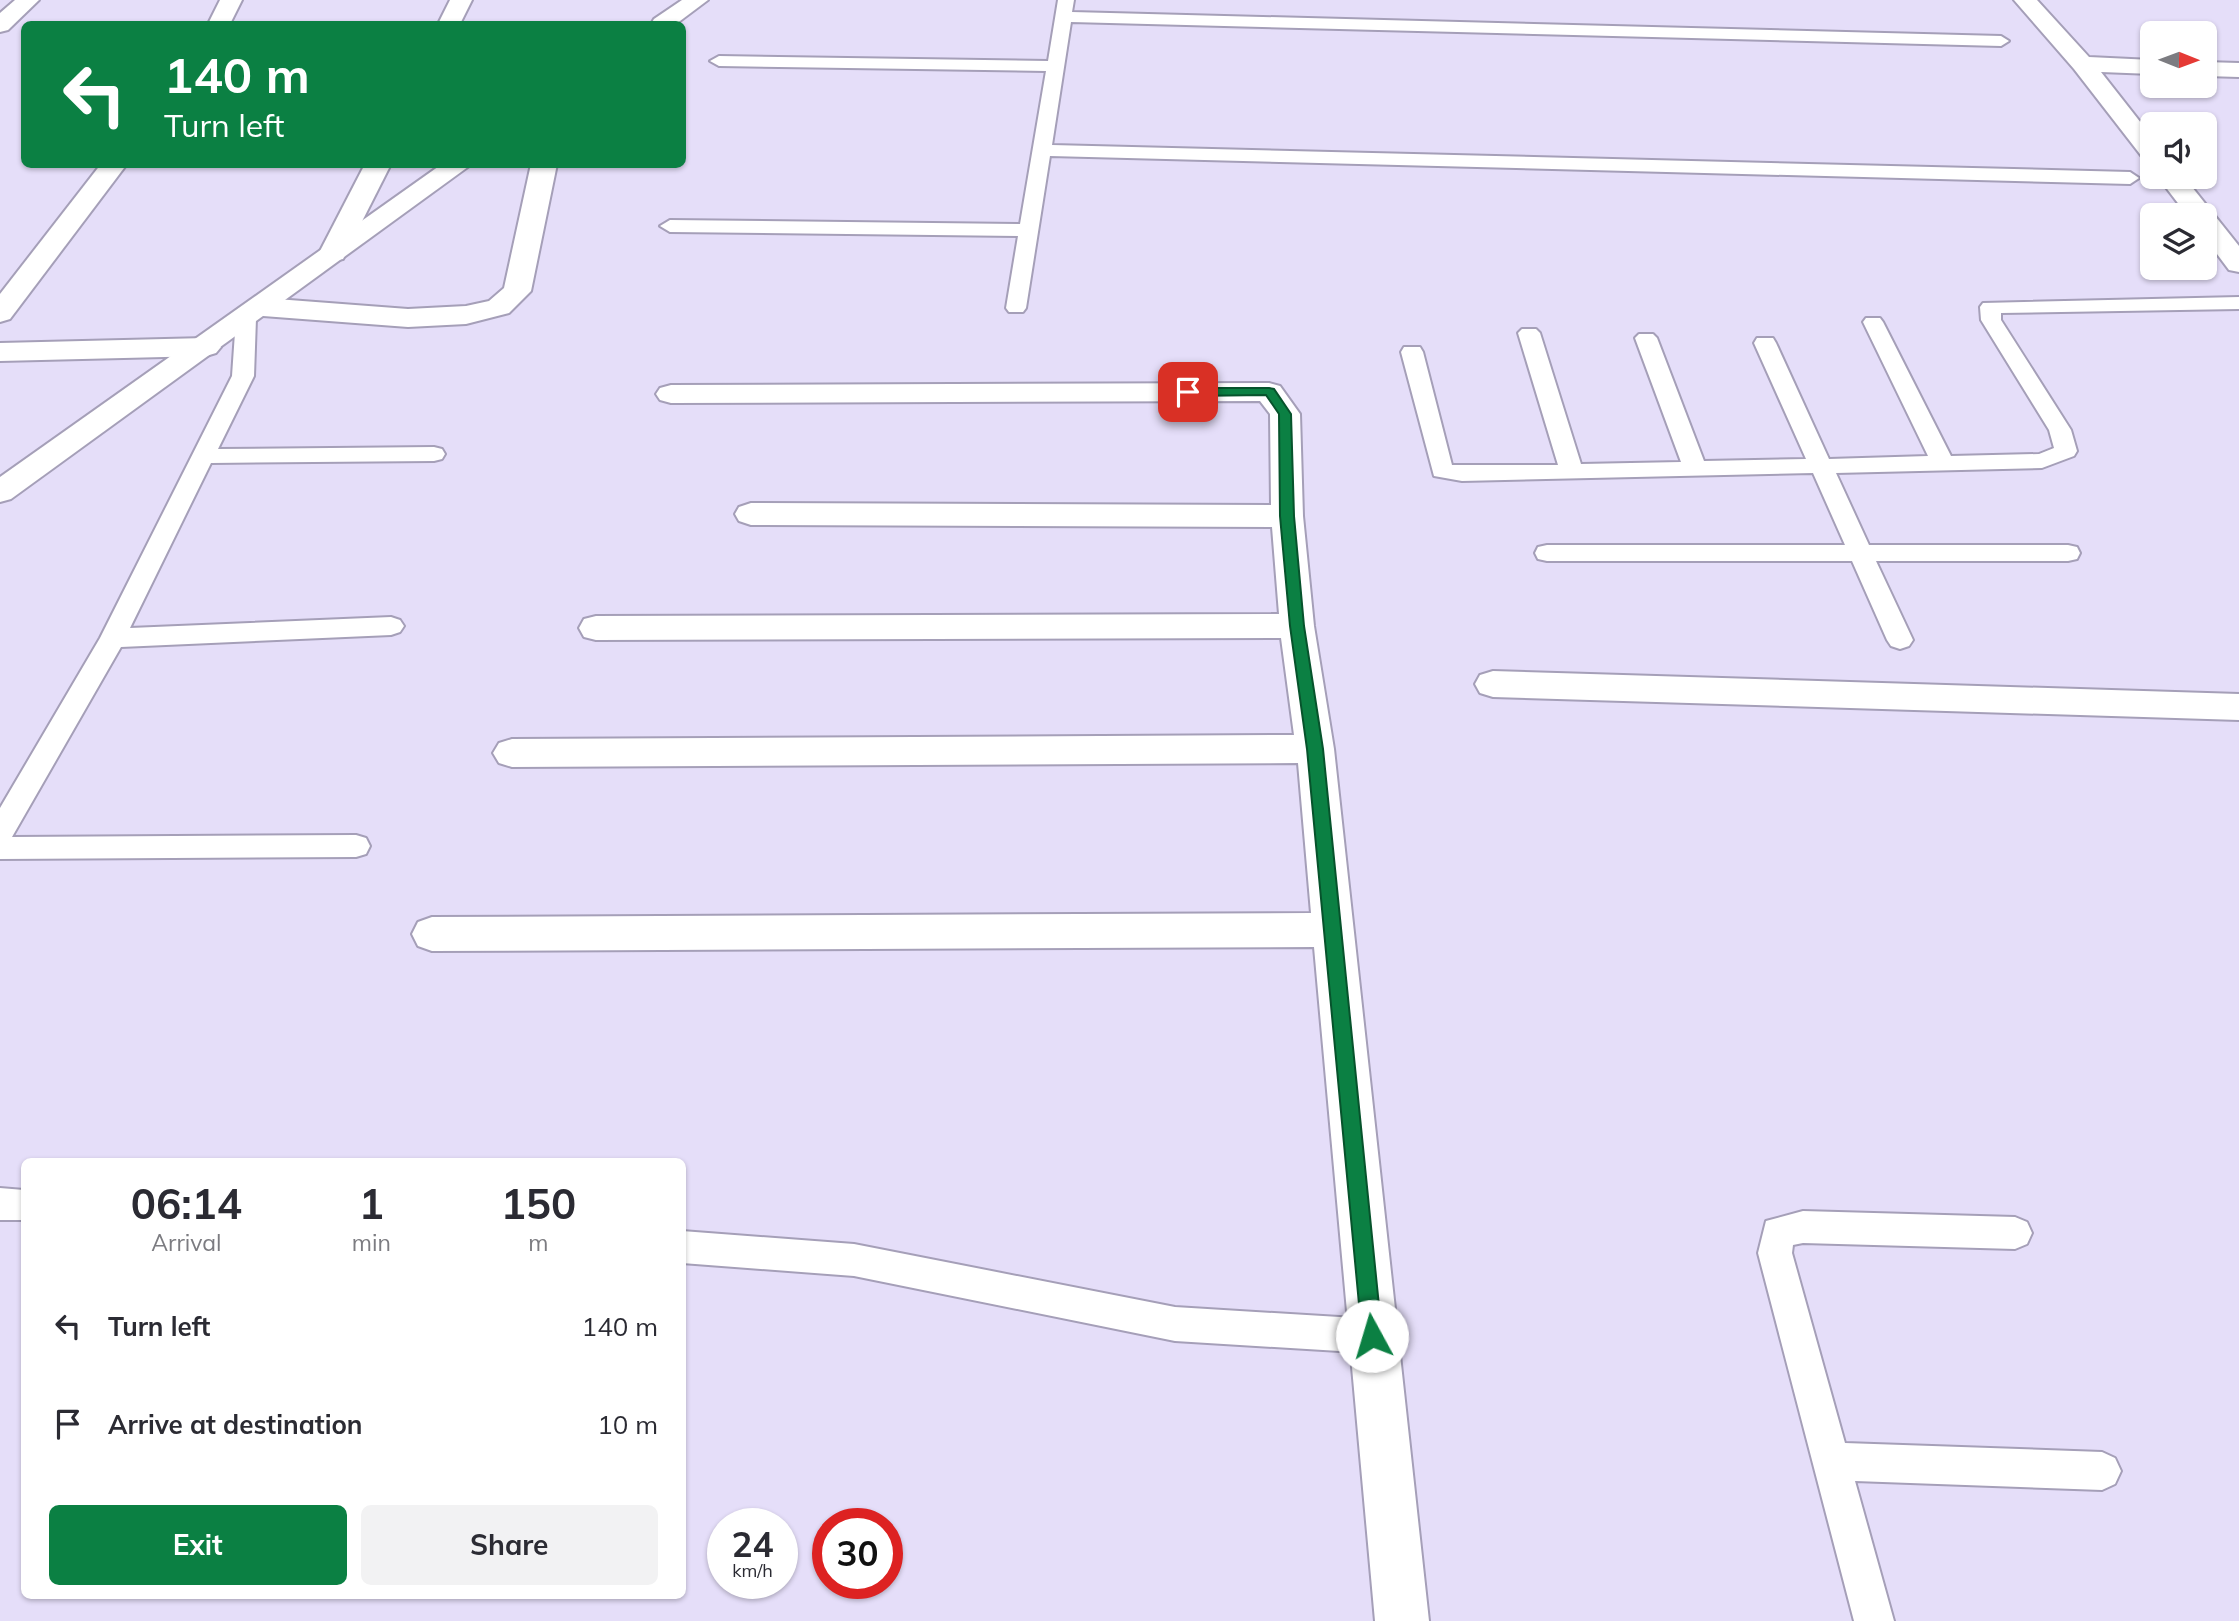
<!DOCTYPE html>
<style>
:root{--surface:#fff;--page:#f2f2f3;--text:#2b2b33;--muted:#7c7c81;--accent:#0b8043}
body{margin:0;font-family:Mulish,sans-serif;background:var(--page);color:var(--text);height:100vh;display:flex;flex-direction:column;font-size:26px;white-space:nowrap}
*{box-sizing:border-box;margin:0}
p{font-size:23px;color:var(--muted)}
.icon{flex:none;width:38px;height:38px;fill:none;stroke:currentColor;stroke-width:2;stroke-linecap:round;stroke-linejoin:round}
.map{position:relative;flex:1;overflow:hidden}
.drawer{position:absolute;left:21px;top:1158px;width:665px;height:441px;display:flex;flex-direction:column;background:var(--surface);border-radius:10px;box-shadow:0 2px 5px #0004}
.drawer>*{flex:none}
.top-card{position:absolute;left:21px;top:21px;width:665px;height:147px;border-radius:10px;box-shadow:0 2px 5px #0004;background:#0b8043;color:#fff;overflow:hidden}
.needle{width:46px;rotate:91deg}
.fabs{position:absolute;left:2140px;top:21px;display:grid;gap:14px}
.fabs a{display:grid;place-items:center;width:77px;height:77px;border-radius:10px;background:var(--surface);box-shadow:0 2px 5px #0004;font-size:35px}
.speed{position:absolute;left:707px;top:1508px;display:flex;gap:14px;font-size:35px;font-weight:700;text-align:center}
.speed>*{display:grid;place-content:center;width:91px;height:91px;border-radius:50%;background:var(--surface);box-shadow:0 2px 5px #0004;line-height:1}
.speed small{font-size:18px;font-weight:400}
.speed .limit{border:10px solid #d22;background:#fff;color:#111}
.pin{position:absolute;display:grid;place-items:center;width:60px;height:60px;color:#fff;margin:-30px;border-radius:14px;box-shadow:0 4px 10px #0006}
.me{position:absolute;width:77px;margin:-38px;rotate:354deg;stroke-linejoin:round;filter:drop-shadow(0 0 5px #0008)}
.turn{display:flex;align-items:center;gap:24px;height:147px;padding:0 28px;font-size:32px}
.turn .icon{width:91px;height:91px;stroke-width:2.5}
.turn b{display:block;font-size:49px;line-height:60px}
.eta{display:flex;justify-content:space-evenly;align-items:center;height:119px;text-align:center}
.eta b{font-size:42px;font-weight:700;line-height:49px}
.cta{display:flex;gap:14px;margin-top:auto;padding:14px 28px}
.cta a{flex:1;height:80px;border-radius:10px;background:var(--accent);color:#fff;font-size:28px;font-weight:700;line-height:80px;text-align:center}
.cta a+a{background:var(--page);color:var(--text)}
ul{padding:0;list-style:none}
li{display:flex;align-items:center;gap:21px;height:98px;padding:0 28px}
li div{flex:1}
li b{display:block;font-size:26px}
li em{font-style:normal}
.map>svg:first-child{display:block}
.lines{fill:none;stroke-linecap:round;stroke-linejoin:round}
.lane-casing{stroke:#a59fb8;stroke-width:4}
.street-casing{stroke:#a59fb8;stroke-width:4}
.secondary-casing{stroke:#a59fb8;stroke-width:4}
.lane{fill:#fff;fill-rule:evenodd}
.street{fill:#fff;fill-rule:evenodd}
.secondary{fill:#fff;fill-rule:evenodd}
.route{fill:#0b8043;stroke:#07532c;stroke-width:2}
</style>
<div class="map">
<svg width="2239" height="1621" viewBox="0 0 2239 1621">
<rect width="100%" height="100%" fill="#e5def9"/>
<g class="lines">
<defs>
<g id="lane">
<path d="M1058,0H1074L1072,12L2001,36L2009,41L2001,46L1071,22L1052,145L2130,172L2139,178L2130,184L1050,156L1026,308L1023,312H1009L1006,308L1018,236L670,232L660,226L670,220L1020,224L1046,71L719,66L710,61L719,56L1048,61Z"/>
<path d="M2239,297V309L2001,313V320L2071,430L2077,451L2074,456L2042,468L1836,473L1869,545H2068L2077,547L2080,553L2077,559L2068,561H1876L1913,640L1909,646L1900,649L1891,646L1887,640L1852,561H1547L1538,559L1535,553L1538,547L1547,545H1845L1813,473L1462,481L1434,476L1401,352L1404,347H1420L1423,352L1452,465H1558L1518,333L1522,329H1536L1540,333L1581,464L1681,462L1635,338L1639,334H1653L1657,338L1704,461L1806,459L1754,343L1757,338H1773L1776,343L1829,459L1928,456L1863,322L1866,318H1880L1883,322L1951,456L2039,454L2054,448L2049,430L1981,320L1980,307L1983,303Z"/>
<path d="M246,312L253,314L256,318L254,376L218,449L434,447L442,449L445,454L442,459L434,461L211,463L130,628L391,617L400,620L404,626L400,632L391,635L121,647L12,837L356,835L366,838L370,846L366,854L356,857L0,859V808L100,638L232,376L236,318L239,314Z"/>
<path d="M0,1188L24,1190V1220H0Z"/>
<path d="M1803,1211L2015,1217L2027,1222L2032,1233L2027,1244L2015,1249L1803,1243L1793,1245L1792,1253L1845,1443L2102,1452L2115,1458L2121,1471L2115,1484L2102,1490L1855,1481L1894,1621H1854L1758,1253L1766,1221Z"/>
<path d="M682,1231L854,1244L1175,1307L1372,1319L1385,1324L1390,1336L1385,1348L1372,1353L1175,1341L854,1276L682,1263Z"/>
</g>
<g id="street">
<path d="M15,0H39L8,30L0,32V13Z"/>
<path d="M220,0H242L230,24H208Z"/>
<path d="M450,0H472L460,24H438Z"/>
<path d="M2014,0H2037L2089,57L2152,60V74L2101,72L2152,137V161L2143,158L2074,69Z"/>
<path d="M2205,62L2239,63V77L2205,76Z"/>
<path d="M101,164H127L10,319L0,322V294Z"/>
<path d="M365,164H391L343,259L333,261L323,259L319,253Z"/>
<path d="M531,164H557L531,291L509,313L466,324L408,327L263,316L253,313L249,307L253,301L263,298L408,309L466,306L489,301L504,288Z"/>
<path d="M2158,177H2184L2239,246V272L2229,270L2205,238V215H2187Z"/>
<path d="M206,338L216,341L221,347L216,353L206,356L0,361V343Z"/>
<path d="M1269,383L1280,386L1300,414L1303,516L1314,626L1334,749L1429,1621H1375L1314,947L432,951L418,946L412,934L418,922L432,917L1311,913L1298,763L512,767L499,763L493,753L499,743L512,739L1294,735L1281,638L596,640L584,637L579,628L584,619L596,616L1279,614L1272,527L751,525L739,521L735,514L739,507L751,503L1271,505L1270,414L1260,401L671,403L660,400L656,394L660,388L671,385Z"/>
<path d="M1493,671L2239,694V720L1493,697L1480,693L1475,684L1480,675Z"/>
</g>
<g id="secondary">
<path d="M682,0H708L676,24H651L654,19Z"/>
<path d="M442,164H472L11,499L0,502V477Z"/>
</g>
</defs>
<!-- lane casing -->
<use href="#lane" class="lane-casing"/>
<!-- street casing -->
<use href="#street" class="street-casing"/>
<!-- secondary casing -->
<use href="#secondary" class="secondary-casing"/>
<!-- lane -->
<use href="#lane" class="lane"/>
<!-- street -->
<use href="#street" class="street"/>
<!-- secondary -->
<use href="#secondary" class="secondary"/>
</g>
<!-- route -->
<path class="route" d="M1269,388L1274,389L1291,414L1294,516L1304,626L1323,749L1382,1336L1380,1343L1372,1346L1365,1343L1362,1336L1307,749L1290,626L1280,516L1279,414L1266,395L1188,396L1181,392L1188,388Z"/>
</svg>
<div class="fabs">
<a><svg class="needle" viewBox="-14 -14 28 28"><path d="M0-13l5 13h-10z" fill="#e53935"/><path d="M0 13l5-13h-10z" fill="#7c7c81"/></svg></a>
<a><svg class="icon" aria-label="sound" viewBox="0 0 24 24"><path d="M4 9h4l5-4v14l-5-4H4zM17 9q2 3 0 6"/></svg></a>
<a><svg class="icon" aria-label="layers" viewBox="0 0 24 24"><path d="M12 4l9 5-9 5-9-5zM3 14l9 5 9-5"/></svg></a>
</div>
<div class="speed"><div>24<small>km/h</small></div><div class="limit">30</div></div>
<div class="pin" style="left:1188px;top:392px;background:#d93025"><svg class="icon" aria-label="arrive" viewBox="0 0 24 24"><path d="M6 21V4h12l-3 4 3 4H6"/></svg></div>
<svg class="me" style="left:1372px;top:1336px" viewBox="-20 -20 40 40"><circle r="19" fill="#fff"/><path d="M0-13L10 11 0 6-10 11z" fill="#0b8043"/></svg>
<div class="top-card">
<div class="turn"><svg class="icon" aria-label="left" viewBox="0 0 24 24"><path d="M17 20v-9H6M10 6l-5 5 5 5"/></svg><div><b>140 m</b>Turn left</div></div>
</div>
<section class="drawer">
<div class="eta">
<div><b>06:14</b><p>Arrival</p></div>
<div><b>1</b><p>min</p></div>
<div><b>150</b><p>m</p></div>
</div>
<ul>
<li><svg class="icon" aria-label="left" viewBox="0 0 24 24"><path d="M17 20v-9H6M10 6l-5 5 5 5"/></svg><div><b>Turn left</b></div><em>140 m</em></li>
<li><svg class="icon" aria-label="arrive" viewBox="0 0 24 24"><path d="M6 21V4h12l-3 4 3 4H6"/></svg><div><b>Arrive at destination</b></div><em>10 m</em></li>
</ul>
<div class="cta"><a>Exit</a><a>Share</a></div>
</section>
</div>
